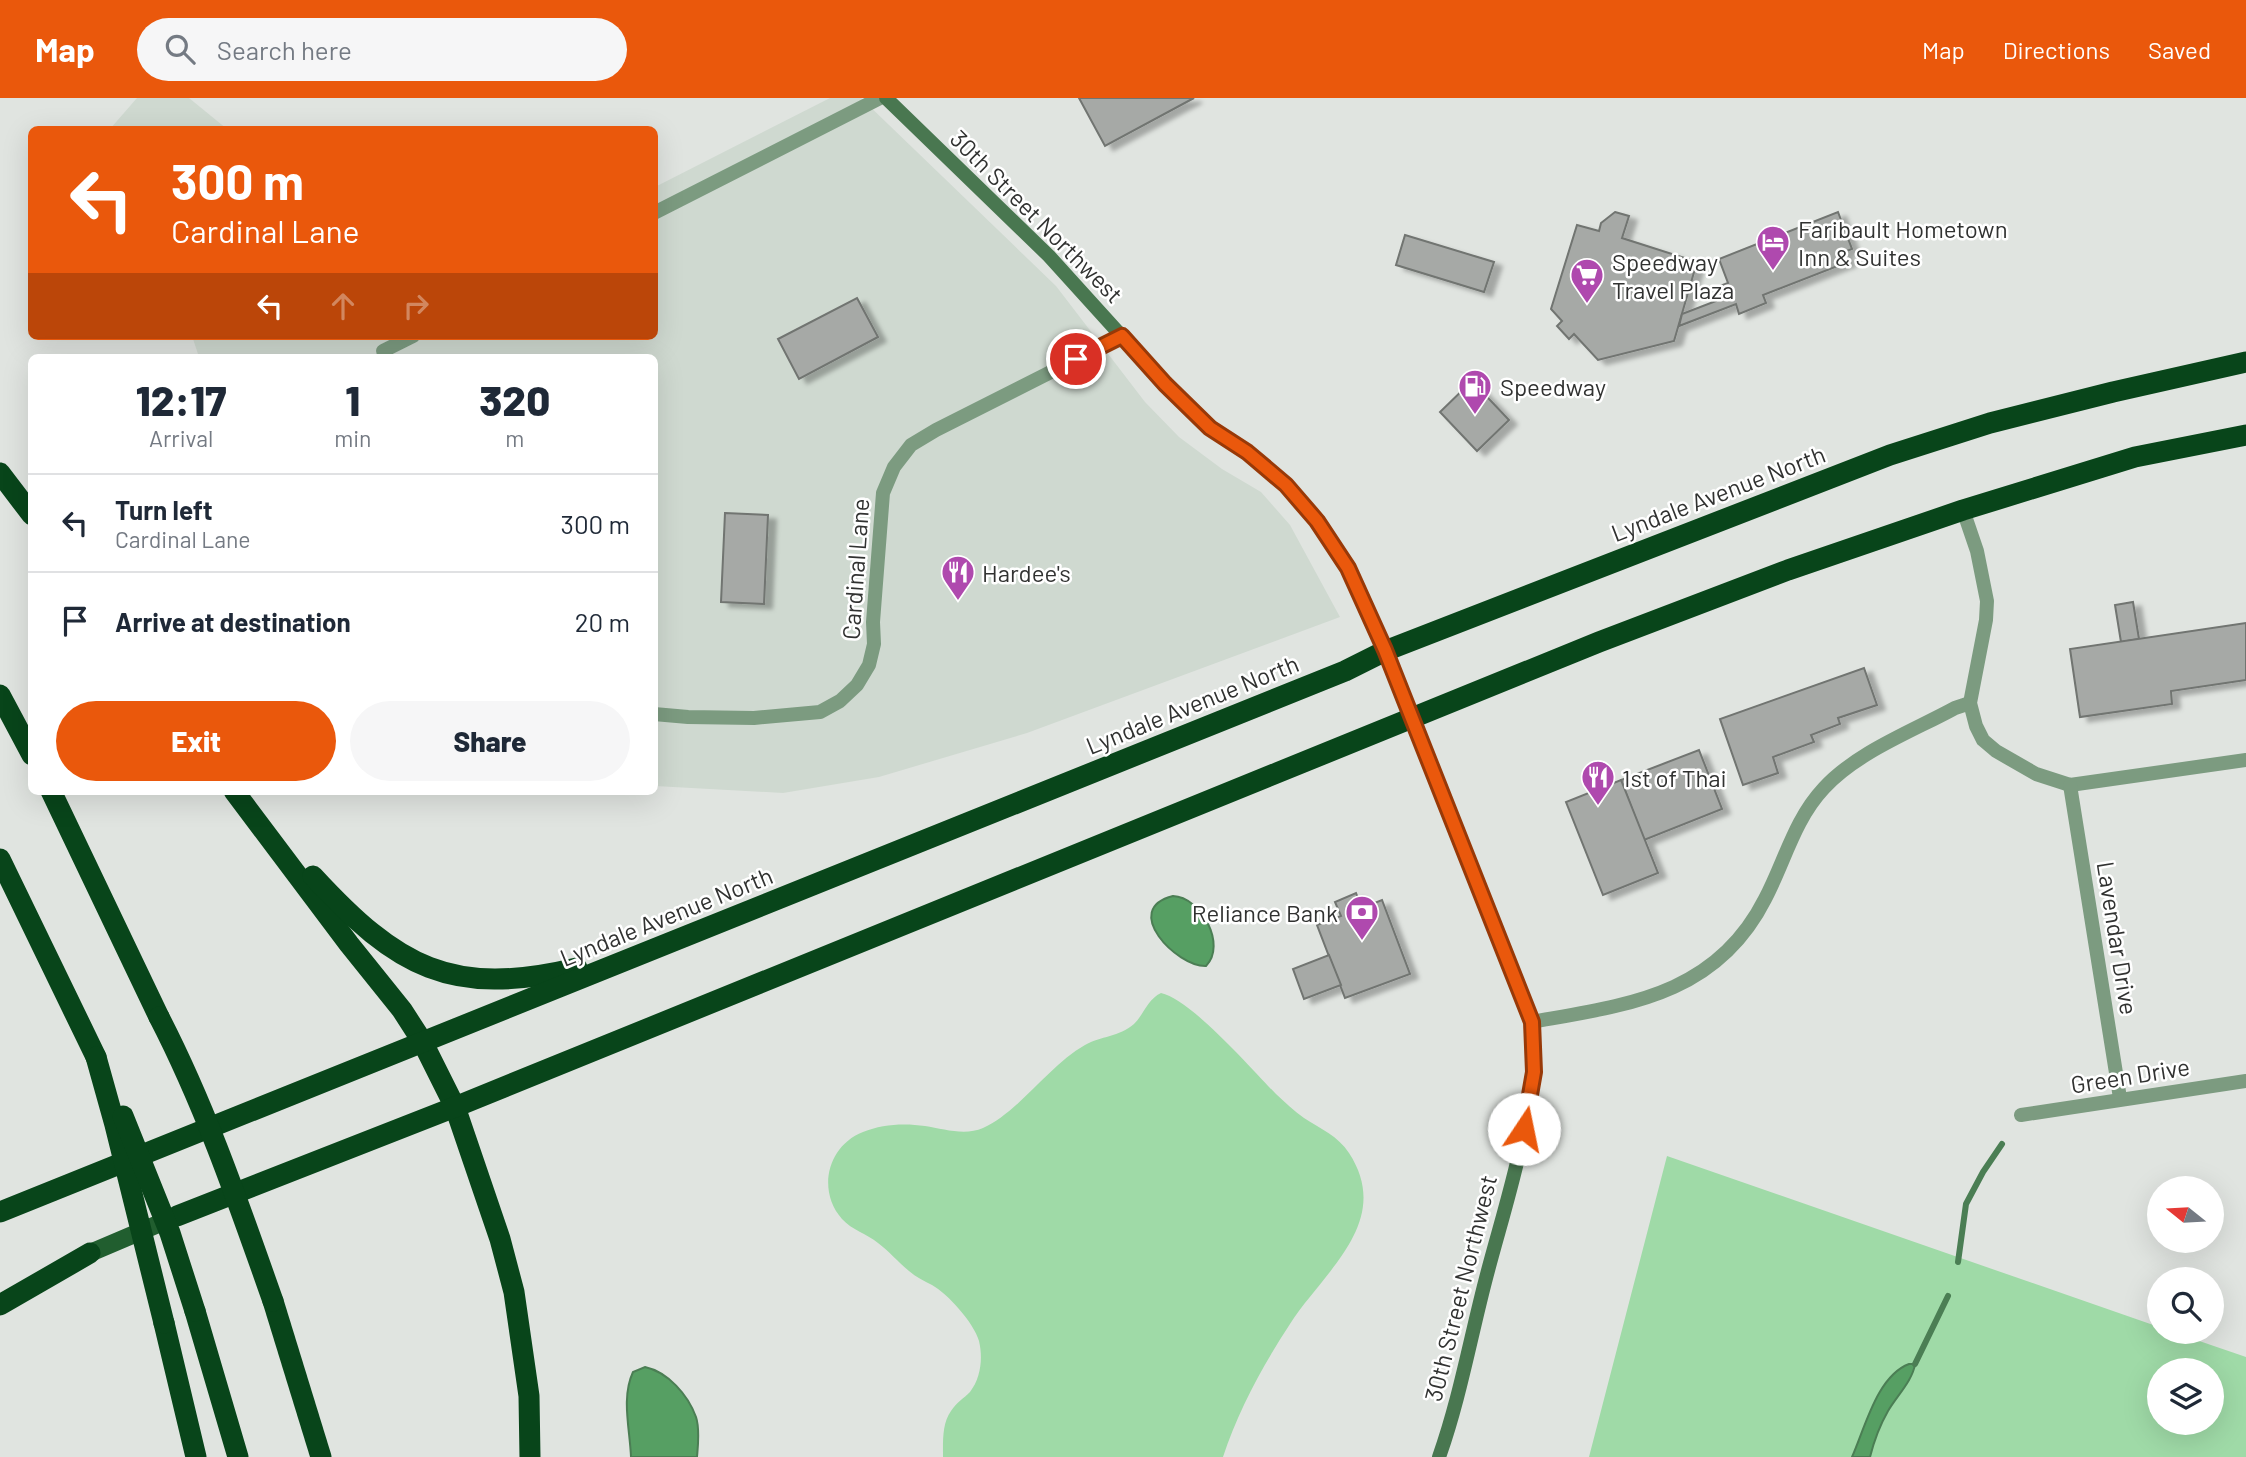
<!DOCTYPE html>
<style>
:root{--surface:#fff;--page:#f6f6f7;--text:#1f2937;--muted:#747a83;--line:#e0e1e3;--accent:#ea580c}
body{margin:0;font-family:Barlow,sans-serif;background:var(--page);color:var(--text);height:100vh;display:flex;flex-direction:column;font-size:26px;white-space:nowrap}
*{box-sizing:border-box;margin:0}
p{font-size:23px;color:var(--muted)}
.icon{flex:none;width:38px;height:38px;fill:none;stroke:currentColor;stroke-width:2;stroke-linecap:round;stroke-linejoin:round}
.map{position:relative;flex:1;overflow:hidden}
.details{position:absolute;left:28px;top:256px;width:630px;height:441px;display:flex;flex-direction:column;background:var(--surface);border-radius:10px;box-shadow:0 7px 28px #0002}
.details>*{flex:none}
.top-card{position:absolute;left:28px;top:28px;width:630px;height:214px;border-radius:10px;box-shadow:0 7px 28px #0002;background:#ea580c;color:#fff;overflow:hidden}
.needle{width:46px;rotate:288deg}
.buttons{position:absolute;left:2147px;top:1078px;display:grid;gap:14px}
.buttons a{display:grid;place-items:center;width:77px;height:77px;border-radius:50%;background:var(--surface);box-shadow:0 7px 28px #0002;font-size:35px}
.pin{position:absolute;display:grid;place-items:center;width:60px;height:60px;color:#fff;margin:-30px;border:4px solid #fff;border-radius:50%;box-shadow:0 2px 7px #0007}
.me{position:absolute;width:77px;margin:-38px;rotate:11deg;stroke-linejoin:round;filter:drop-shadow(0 0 5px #0008)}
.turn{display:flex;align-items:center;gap:24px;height:147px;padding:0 28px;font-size:32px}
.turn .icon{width:91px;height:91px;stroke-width:2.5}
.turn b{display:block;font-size:49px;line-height:60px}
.lanes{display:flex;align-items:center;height:66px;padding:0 28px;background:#0003;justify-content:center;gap:35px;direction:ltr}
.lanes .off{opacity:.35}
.eta{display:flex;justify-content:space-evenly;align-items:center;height:119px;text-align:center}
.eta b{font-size:42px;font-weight:800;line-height:49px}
.button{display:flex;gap:14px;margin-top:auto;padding:14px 28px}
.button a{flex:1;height:80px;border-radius:42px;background:var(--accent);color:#fff;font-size:28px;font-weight:800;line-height:80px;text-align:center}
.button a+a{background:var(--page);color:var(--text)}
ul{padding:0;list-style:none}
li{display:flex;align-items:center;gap:21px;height:98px;padding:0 28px;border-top:2px solid var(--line)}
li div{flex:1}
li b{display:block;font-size:26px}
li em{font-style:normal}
header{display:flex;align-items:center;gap:42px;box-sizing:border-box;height:98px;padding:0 35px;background:var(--accent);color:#fff}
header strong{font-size:33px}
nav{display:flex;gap:38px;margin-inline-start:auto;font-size:24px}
.search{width:490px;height:63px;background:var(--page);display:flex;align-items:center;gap:18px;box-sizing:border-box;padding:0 24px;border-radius:38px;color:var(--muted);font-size:26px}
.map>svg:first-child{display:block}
.built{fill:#cfd9d0}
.green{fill:#9fdaa7;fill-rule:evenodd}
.water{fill:#569f63;stroke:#4b7e54;stroke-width:2}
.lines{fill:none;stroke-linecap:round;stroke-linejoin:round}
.stream{stroke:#4b7e54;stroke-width:6}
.building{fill:#a6a9a6;stroke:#717471;stroke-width:2;filter:url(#shadow)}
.street{stroke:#7c9b80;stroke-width:14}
.secondary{stroke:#497750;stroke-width:14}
.primary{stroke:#215e2f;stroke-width:18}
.highway{stroke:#08451a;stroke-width:21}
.highway-bridge{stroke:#08451a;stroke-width:21}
.route-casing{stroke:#983908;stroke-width:18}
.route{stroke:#ea580c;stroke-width:12}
.labels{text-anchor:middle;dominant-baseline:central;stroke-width:5;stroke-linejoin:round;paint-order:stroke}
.street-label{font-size:24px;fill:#313231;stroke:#fff}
.poi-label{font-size:24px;fill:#313231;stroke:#fff;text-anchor:start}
</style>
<header>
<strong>Map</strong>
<div class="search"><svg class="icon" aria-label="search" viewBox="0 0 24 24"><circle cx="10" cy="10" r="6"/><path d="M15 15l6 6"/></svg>Search here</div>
<nav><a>Map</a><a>Directions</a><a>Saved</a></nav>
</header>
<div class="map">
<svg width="2246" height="1359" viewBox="0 0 2246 1359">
<defs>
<filter id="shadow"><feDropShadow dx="8" dy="4.5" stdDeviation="2" flood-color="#0004"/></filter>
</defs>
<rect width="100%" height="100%" fill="#e0e4e0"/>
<!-- built -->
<g class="built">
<path d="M137,0H189L227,31H110Z"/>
<path d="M830,0H861L1056,188L1145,304L1179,339L1222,371L1261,394L1290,427L1340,519L1027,635L879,679L783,695L655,688L654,259H199L192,238H654L655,89Z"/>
</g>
<!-- green -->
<g class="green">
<path d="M1161,895C1191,901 1252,972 1276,996C1285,1004 1294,1013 1304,1020C1321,1031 1338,1038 1349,1055C1394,1124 1323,1174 1290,1226C1263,1267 1238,1313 1223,1359H943C943,1344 942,1325 951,1313C956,1305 964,1300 970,1294C981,1280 983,1260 979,1243C974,1225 948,1196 932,1187C924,1183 916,1179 909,1173C898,1164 889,1153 878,1145C867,1136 852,1132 842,1121C817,1093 827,1048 863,1034C882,1026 905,1025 925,1028C944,1031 965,1038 983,1030C1019,1014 1048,968 1085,947C1101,938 1119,939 1134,926C1144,916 1148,901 1161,895Z"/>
<path d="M1667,1058L2159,1229L2160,1234H2173L2246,1259V1359H1589ZM2160,1272H2212V1325H2160Z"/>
</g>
<!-- water -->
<g class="water">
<path d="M1173,798C1201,799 1227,847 1206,868C1177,869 1120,811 1173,798Z"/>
<path d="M1909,1266H1915C1913,1282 1896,1299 1888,1313C1880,1327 1874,1343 1870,1359H1852C1865,1330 1877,1278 1909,1266Z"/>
<path d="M645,1269C668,1274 688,1297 696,1319C700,1331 698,1347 697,1359H631C630,1331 621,1300 633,1274Z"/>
</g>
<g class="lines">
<!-- stream -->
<g class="stream">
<path d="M1958,1164L1966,1106L1983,1074L2002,1046"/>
<path d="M1915,1266L1948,1198"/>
</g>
</g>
<!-- building -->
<g class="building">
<path d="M1079,0H1194L1105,48Z"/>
<path d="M1615,114L1629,118L1622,140L1697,164L1674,243L1598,262L1574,236L1569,241L1557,228L1562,223L1551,211L1577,127L1599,133L1601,125Z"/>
<path d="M1838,114L1852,151L1844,154L1848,164L1763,197L1766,205L1739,216L1736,206L1679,228L1682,216L1716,203L1720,188L1728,185L1719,161Z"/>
<path d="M1405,137L1494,164L1484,194L1396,167Z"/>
<path d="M857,200L878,239L799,281L778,241Z"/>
<path d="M1472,283L1509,322L1477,353L1440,314Z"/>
<path d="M725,415L768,417L764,506L721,504Z"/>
<path d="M2133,504L2139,541L2121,544L2115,507Z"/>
<path d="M2246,525V582L2171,593L2172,606L2080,619L2070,551Z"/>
<path d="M1864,570L1877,607L1838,620L1840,626L1811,637L1814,644L1773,659L1778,675L1743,687L1720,621Z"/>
<path d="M1699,652L1722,711L1644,742L1621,682Z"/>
<path d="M1621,682L1658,775L1603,797L1566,704Z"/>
<path d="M1356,795L1362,810L1382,802L1410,876L1345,900L1317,827L1341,818L1335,804Z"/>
<path d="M1329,857L1341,887L1304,901L1293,871Z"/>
</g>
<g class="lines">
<!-- street -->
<g class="street">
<path d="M654,115L880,0"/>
<path d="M386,259L383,253L413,238"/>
<path d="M1963,412L1977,453L1987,503L1986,522L1970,605L1976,628L1983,642L1996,653L2036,676L2070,687L2246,662"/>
<path d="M654,616L688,619L754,620L820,614L840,603L857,587L869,567L874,546L873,524L883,395L894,369L911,347L936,332L1122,238"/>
<path d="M2070,687L2120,1000"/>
<path d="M1532,924C1626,907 1716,898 1765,801C1785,763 1794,722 1824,690C1857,654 1913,633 1955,610L1970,605"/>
<path d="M2021,1017L2246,983"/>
</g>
<!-- secondary -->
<path class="secondary" d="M886,0L1049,158L1165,286L1210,330L1247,353L1286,387L1317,423L1348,470L1385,553L1532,924C1540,1009 1506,1102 1485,1184C1470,1242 1459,1303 1439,1359"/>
<!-- primary -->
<path class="primary" d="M90,1155L177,1118"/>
<!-- highway -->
<g class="highway">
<path d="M0,375L32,417"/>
<path d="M0,597L32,657"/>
<path d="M51,693L159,919"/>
<path d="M234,693L349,846L402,912L422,943L455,1009L500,1141L514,1194L529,1298L530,1359"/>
<path d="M0,761L96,959"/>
<path d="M313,778C397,869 451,900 577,870"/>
<path d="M0,1114L1345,573L1385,553L1890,357L1990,325L2113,294L2246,264"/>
<path d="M177,1118L455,1009L1599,544L1788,472L1963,412L2135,359L2246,337"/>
<path d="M273,1203L321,1359"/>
<path d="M0,1207L90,1155"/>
<path d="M195,1213L238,1359"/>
<path d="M164,1225L196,1359"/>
</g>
<!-- highway-bridge -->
<g class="highway-bridge">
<path d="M159,919C206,1010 239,1107 273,1203"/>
<path d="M96,959L115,1027L164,1225"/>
<path d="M123,1018L170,1135L195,1213"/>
</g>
</g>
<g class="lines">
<defs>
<path id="route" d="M1076,261L1122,238L1165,286L1210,330L1247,354L1286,387L1317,423L1348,470L1385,552L1532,924L1534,974L1524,1031"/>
</defs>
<!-- route casing -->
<use href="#route" class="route-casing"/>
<!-- route -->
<use href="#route" class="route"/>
</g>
<!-- icons -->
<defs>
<symbol id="hotel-pin" viewBox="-11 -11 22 30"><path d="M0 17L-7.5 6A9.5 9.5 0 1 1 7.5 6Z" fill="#af49ae" stroke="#fff"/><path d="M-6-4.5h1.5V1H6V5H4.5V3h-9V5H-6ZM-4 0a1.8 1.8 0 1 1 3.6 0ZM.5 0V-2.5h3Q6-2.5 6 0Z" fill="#fff"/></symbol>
<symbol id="supermarket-pin" viewBox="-11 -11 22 30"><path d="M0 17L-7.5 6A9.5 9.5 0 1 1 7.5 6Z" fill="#af49ae" stroke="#fff"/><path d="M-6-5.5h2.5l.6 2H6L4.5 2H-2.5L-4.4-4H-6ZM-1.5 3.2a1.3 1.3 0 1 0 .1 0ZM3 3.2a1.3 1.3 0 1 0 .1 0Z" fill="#fff"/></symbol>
<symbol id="fuel-pin" viewBox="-11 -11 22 30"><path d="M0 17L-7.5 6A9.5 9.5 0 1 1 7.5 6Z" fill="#af49ae" stroke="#fff"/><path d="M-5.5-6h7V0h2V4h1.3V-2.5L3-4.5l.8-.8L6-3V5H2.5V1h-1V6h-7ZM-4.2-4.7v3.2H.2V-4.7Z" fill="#fff"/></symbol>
<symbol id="restaurant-pin" viewBox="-11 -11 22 30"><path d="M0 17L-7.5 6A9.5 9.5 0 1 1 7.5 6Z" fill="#af49ae" stroke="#fff"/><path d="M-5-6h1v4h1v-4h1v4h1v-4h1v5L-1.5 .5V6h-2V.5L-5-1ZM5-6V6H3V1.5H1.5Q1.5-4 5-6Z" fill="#fff"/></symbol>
<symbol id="bank-pin" viewBox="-11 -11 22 30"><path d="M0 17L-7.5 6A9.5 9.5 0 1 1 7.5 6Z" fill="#af49ae" stroke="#fff"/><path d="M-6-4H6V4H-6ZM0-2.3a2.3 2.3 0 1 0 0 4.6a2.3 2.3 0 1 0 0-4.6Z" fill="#fff"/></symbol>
</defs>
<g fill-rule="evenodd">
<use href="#hotel-pin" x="1754" y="125" width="38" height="52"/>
<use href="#supermarket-pin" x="1568" y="158" width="38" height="52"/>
<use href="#fuel-pin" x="1456" y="269" width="38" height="52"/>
<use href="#restaurant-pin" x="939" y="455" width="38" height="52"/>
<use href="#restaurant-pin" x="1579" y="660" width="38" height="52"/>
<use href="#bank-pin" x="1343" y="795" width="38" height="52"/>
</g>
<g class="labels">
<!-- street labels -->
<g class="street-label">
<text transform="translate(1037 118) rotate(45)">30th Street Northwest</text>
<text transform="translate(1718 395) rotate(-21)">Lyndale Avenue North</text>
<text transform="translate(855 471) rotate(-86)">Cardinal Lane</text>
<text transform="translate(1192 606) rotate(-22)">Lyndale Avenue North</text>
<text transform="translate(666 818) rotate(-22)">Lyndale Avenue North</text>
<text transform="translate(2118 840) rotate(81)">Lavendar Drive</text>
<text transform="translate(2130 977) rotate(-9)">Green Drive</text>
<text transform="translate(1460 1190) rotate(-76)">30th Street Northwest</text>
</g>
<!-- poi labels -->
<g class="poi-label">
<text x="1798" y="130">Faribault Hometown<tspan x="1798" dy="28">Inn &amp; Suites</tspan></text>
<text x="1612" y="163">Speedway<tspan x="1612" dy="28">Travel Plaza</tspan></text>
<text x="1500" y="288">Speedway</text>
<text x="982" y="474">Hardee's</text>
<text x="1622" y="679">1st of Thai</text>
<text x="1338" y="814" text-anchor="end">Reliance Bank</text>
</g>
</g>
</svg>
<div class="buttons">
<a><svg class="needle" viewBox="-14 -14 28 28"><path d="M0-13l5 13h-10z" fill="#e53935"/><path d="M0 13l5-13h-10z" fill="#747a83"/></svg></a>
<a><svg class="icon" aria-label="search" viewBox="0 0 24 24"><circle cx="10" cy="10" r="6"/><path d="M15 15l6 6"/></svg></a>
<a><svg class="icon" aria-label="layers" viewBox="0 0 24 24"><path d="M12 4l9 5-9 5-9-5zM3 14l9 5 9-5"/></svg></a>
</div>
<div class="pin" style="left:1076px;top:261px;background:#d93025"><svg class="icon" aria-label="arrive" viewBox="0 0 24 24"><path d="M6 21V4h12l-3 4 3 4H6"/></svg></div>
<svg class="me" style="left:1524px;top:1031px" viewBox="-20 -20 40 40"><circle r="19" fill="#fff"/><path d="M0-13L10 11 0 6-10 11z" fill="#ea580c"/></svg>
<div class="top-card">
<div class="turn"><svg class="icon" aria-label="left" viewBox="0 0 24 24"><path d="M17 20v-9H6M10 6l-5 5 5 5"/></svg><div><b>300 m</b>Cardinal Lane</div></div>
<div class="lanes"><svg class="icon" aria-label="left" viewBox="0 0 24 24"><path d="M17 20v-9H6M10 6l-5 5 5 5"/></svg><svg class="icon off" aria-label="ahead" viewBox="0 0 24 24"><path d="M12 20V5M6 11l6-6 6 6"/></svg><svg class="icon off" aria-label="right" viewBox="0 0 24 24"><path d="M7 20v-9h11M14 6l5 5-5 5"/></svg></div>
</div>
<section class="details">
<div class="eta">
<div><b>12:17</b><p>Arrival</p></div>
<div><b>1</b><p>min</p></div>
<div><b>320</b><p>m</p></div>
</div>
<ul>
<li><svg class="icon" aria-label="left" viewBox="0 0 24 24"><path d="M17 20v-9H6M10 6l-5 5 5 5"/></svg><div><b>Turn left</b><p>Cardinal Lane</p></div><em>300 m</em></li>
<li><svg class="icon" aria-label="arrive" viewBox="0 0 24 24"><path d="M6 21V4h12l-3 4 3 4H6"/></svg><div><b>Arrive at destination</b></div><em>20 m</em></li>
</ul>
<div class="button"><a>Exit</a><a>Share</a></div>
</section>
</div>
